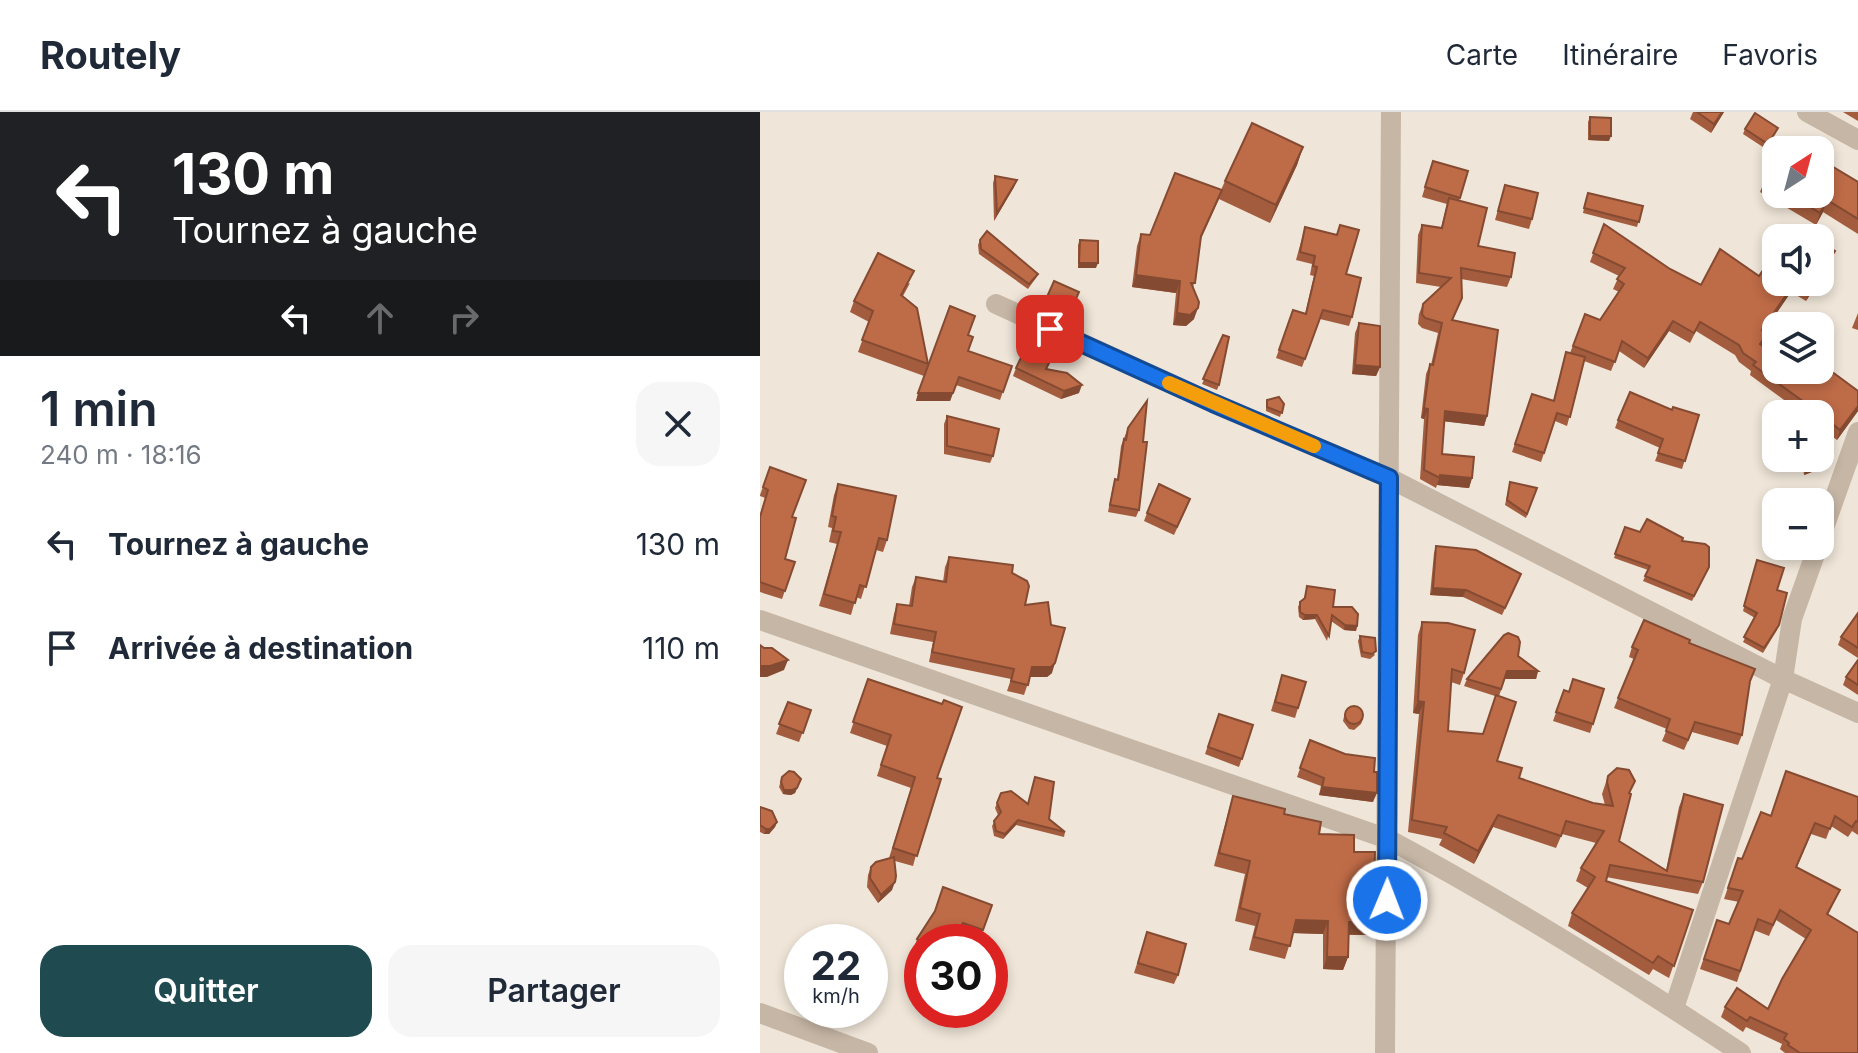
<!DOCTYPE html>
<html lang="fr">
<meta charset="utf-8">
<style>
:root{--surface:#fff;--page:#f6f6f7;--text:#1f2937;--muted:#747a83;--line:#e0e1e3;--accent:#1e4a50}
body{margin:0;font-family:Inter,sans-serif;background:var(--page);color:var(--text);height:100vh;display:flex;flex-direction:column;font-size:30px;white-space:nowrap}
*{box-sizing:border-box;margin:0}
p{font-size:26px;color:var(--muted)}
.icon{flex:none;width:44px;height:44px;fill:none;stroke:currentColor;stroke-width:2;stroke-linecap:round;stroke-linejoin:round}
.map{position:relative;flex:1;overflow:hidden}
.panel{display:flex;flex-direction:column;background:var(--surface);width:760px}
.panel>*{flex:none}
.hud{background:#202124;color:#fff;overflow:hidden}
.needle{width:52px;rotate:36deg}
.controls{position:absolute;left:1002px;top:24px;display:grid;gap:16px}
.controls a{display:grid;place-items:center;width:72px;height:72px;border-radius:16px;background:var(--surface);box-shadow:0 4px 12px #0003;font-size:40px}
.speed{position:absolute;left:24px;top:812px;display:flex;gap:16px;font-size:40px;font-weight:700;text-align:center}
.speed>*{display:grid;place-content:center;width:104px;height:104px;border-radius:50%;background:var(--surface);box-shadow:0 4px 12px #0003;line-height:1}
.speed small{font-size:20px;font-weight:400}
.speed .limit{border:12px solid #d22;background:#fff;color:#111}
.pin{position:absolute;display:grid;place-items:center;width:68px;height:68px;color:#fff;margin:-34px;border-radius:16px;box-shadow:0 4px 12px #0006}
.me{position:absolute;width:88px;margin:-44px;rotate:1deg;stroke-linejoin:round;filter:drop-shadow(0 0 6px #0008)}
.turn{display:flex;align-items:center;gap:28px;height:168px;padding:0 40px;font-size:36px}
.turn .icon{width:104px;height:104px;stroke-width:2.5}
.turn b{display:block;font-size:56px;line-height:68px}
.lanes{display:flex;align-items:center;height:76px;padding:0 40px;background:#0003;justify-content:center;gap:40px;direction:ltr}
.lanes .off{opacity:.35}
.round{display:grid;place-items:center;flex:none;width:84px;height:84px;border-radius:24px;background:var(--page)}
.head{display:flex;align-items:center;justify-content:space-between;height:136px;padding:0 40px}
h1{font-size:48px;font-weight:600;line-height:60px}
.primary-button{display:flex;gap:16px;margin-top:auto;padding:16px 40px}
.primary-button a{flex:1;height:92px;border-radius:24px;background:var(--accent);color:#fff;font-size:32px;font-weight:600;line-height:92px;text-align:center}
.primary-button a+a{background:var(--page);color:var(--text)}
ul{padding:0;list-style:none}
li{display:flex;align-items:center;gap:24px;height:104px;padding:0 40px}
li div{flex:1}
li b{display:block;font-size:30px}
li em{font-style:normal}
header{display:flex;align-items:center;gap:48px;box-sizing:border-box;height:112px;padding:0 40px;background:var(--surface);border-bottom:2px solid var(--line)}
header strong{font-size:38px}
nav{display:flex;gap:44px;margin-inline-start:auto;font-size:28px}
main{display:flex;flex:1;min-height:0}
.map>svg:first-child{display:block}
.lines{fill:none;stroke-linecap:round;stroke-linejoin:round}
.minor{stroke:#c6b6a5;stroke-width:20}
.wall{fill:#a35c3d}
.shaded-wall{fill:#854b32}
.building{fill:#be6b47;stroke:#854b32;stroke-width:2}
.route-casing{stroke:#114b97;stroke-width:20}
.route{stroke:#1a73e8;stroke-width:14}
.slow{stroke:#f59e0b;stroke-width:14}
</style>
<header>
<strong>Routely</strong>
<nav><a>Carte</a><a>Itinéraire</a><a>Favoris</a></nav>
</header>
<main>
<section class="panel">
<div class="hud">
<div class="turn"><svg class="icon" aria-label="left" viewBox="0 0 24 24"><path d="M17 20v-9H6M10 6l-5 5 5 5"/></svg><div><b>130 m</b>Tournez à gauche</div></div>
<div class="lanes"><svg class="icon" aria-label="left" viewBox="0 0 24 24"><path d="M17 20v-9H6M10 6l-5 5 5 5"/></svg><svg class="icon off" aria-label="ahead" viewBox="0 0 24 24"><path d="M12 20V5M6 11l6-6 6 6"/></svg><svg class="icon off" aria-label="right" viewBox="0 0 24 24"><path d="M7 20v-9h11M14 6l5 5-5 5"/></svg></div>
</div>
<div class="head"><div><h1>1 min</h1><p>240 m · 18:16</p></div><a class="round"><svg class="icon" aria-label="close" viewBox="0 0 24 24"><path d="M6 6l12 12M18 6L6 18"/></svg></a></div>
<ul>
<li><svg class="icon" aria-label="left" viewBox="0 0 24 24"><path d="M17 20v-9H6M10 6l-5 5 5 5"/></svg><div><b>Tournez à gauche</b></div><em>130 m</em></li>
<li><svg class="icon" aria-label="arrive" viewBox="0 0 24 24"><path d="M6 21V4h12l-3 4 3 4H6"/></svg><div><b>Arrivée à destination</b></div><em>110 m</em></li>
</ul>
<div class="primary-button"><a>Quitter</a><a>Partager</a></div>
</section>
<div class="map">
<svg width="1098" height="941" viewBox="0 0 1098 941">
<rect width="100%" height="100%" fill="#efe5d8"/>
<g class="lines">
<!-- minor -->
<g class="minor">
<path d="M1047,0L1098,28"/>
<path d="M236,192L453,291L629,366L1023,567L1098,601"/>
<path d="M1060,427L1098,320"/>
<path d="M0,508L628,727C749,792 866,865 981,941"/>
<path d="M914,896L1023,567L1032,507L1058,434"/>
<path d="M0,901L108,941"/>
<path d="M625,941L631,0"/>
</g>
</g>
<!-- wall -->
<g class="wall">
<path d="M933,0H964L951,21L930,7Z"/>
<path d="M1083,0H1098V9Z"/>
<path d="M830,5L849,29L828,28V10Z"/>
<path d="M1018,16L1006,37L983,22L985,17Z"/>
<path d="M543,35L537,53L510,111L459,87L441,127L433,177L434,207L426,214L413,213L416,181L372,175L377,134L381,122L390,123L461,78L465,69Z"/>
<path d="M1016,48V82H1060L1098,70V122L1063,100L1056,113L1000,80L1005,68Z"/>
<path d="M670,58L708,59L699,89L718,134L751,165L747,175L701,167L698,196L693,208L727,304L724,314L684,309L682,342L712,366L709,376L677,373L676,376L660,367L664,307L661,306L666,262L670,252L671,253L678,221L662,216L658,212L659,202L663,192L681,175L656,171L658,123L662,113L681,116L687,92L662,85Z"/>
<path d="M235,64L254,75L234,109L233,71Z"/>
<path d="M745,73L772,107L769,117L735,108Z"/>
<path d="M826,86L883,94L877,115L823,101Z"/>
<path d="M844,112L910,157L941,173L999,164L1016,170H1058L1046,189L1031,180L1004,219L1003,231L1002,233L1038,260L1098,279V299L1077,328L1061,316L1060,353L1057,358L1044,363L1042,346H1060L1043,302L990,263L991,259L979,250L975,243L936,219L930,231L909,219L884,256L859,239L851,259L824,249L807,314L795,309L781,350L752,340L772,282L793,289L806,240L810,241L825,202L840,208L859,180L853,177L859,164L830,150Z"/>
<path d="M580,113L592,205L589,214L560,207L542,255L516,246L533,198L545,202L554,164L550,163L552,152L536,148L545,115L576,123Z"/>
<path d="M220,128L278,162L276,166L268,177L219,142L218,133Z"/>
<path d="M320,128L336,156H318V133Z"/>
<path d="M150,171L143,184L168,252L164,264L98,240L109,210L90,200L94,189Z"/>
<path d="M319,180L307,210L281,198L283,194Z"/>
<path d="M190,194L208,223V239L252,254L240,288L196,273L190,289H156Z"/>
<path d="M1098,201V218L1092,216Z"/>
<path d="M599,211L620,255L616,264L592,262L595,221Z"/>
<path d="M463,223L459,273L457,278L442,272Z"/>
<path d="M256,256L287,257L319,281L301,287L253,264Z"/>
<path d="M507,288L524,292L520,305L506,299V293Z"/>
<path d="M912,298L939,303L922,357L895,349L900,336L855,316L858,308Z"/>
<path d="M187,304L233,344L230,351L184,342V312Z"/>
<path d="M368,316L383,330L379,398L376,405L348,400L353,374L355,367L357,368L361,334Z"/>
<path d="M10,355L32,405L25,447L35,450L22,487L0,480V403L5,386L0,384V383Z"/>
<path d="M750,370L777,376L766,406L745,393Z"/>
<path d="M78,372L127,428L123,440L116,438L101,487L96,485L91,503L59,494L77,432L69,430L72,416L68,415L74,383Z"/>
<path d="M427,395L414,423L384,409L387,401Z"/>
<path d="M865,415L880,420L922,429L949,455L932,489L883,469L888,458L854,446Z"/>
<path d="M676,434L758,469L742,503L703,485L670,483L674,441Z"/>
<path d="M189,445L252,461L292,561L287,565H270L264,583L247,579L251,567L169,550L173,530L130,522L134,502L137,492L149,494L152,475L156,465L183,470L185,455Z"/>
<path d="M997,448L1017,478V518L1003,541L983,530L995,506L983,499Z"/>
<path d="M547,474L597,514L596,519L584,518L571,509L567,529L555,507L543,508L539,505L538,495L540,490L544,486Z"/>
<path d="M1098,501V546L1078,533L1081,525Z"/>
<path d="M662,510L704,561L700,573L691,570L688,619L723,622L735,584L704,574L707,567L758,544L778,559L776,567H745L739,584L737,649L759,666L833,691L845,693L842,682L848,664L870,681L859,729L906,758L919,695L924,682L943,770L938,782L846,765V769L933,798L909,866L893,857L889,863L808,814L812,801L828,776L816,769L821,756L836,731L802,722L796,736L733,715L714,752L679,733L682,727L648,720L659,602L653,601L658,523Z"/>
<path d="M600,524L615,543L610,547L601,545L598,529Z"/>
<path d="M929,531L990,571L982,623L978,633L932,620L924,638L902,629L907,617L854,596L874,547L869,545L872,535Z"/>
<path d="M1098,548V583L1083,573L1086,565Z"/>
<path d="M522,563L538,596L535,606L511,599Z"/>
<path d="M108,567L177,666L153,754L135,749L132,778L118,791L107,775L108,763L111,755L129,746L151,676L117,664L127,634L90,621Z"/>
<path d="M844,577L830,621L793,609L804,578L808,580Z"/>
<path d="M28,590L51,598L39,630L16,622Z"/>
<path d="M585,600L603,607L601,612L594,618L589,617L583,609Z"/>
<path d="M459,602L493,613L479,655L445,642Z"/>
<path d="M550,628L614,660L613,690L559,683L561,674L537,665Z"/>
<path d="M22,665L41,667L35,681L31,683L23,682L19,675Z"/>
<path d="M241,681L289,707L305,720L304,725L256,713L243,727L234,724L232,714L238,703L235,696Z"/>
<path d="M473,684L524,702L594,740L608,823H589L588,845L583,858L563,857V822L533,821L525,847L489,838L495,814L475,809L485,762L454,754L469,697Z"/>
<path d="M1098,685V723L1092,719L1088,725L1071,714L1066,727L1051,722L1037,755L1080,778L1068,803L1098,941H1025L1020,937L1022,932L986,915L983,920L961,905L965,895L1008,897L1046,827L1016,808L1009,824L994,818L977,870L940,857L957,808L969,812L979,790L964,787L978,746L982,747L1011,703Z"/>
<path d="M0,695L17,710L15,715L9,722H4L0,720Z"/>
<path d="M232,793L220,826L200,819L162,830V840L154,836L157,827Z"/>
<path d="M387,820L418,863L414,872L374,861Z"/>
</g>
<!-- shaded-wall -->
<g class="shaded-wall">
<path d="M962,0H964L951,21L954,12Z"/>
<path d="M830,24H851L849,29L828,28Z"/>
<path d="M543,35L537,53L510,111L516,93Z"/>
<path d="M257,68L254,75L234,109L237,101Z"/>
<path d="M1067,88L1063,100L1056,113L1060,101Z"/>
<path d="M1075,139L1071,149L1060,167V162Z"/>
<path d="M319,151H338L336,156H318Z"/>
<path d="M376,163L420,169L416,181L372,175Z"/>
<path d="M1035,170L1031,180L998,228L1002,218Z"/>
<path d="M1055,170H1058L1046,189L1049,180Z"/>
<path d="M438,196L434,207L426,214L413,213L417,201Z"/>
<path d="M913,209L909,219L884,256L888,246Z"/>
<path d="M1072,214L1064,230H1060V226Z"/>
<path d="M595,253L620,255L616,264L592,262Z"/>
<path d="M322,273L319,281L301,287L304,279Z"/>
<path d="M158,281H193L190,289H156Z"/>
<path d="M1098,294V299L1077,328L1080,318Z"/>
<path d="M664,296L668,297L664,307L661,306Z"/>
<path d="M685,299L727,304L724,314L681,309Z"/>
<path d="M1064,343L1057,358L1044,363L1048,353Z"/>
<path d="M680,363L712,366L709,376L677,373Z"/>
<path d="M673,476L706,478L703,485L670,483Z"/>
<path d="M545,503H557L555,507L543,508Z"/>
<path d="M585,513L597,514L596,519L584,518Z"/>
<path d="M28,548L24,558L7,565H0V554Z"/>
<path d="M295,551L292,561L287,565H269L272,555Z"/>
<path d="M747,559H778L776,567H744Z"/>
<path d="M658,589L664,590L659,602L653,601Z"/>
<path d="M562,675L617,681L613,690L559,683Z"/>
<path d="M37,676L35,681L31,683L23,682L24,678Z"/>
<path d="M738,703L733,715L714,752L718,739Z"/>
<path d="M258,708L256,713L243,727L245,722Z"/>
<path d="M17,710L15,715L9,722H4L6,717Z"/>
<path d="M135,770L132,778L118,791L121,783Z"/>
<path d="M536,808L568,809L563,822L532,821Z"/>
<path d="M589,810H613L608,823L584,822Z"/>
<path d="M567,845H588L583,858L563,857Z"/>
</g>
<!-- building -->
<g class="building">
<path d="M937,0H962L954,12Z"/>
<path d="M995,1L1018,16L1008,32L985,17Z"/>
<path d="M830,5L851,6V24H830Z"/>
<path d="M492,11L543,35L516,93L465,69Z"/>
<path d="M1028,28L1044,38H1022Z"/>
<path d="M1060,47L1098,70V107L1067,88L1060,101L1029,82H1060Z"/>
<path d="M1016,48V74L1005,68Z"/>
<path d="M673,49L708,59L700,86L665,75Z"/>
<path d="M415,61L462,78L441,124L435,171H431L439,190L438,196L430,203L417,201L420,169L376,163L381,122L390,123Z"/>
<path d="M235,64L257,68L237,101Z"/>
<path d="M745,73L778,81L772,107L738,99Z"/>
<path d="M828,81L883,94L879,110L824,96Z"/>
<path d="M689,86L727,96L718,134L755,141L751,165L701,156L702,186L692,208L738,218L727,304L685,299L682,342L714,345L712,366L680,363V366L664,358L668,297L664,296L670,252L673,253L682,211L665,206L662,202L663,192L691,166L659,161L662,113L682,116Z"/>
<path d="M844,112L910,157L941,173L960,137L999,164L1010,148L1016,152V170H1055L1049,180L1035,170L1002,218L1007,222L1000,232L1016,244V258H1036L1038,260L1039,258H1060V251L1098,279V294L1080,318L1060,302H1044L1049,295L1048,293L993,253L996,250L983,241L979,233L940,210L934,221L913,209L888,246L862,229L855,250L813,234L825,202L840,208L864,172L857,167L865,156L833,141Z"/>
<path d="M580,113L599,118L586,162L601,166L592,205L563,198L545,247L519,238L533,198L546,202L557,155L553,154L555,144L540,140L545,115L577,123Z"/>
<path d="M227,119L278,162L269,172L221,137L220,128Z"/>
<path d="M320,128L338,129V151H319Z"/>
<path d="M1060,129L1075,139L1060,162Z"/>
<path d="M118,141L154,159L141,183L157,196L168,252L102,228L113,199L94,189Z"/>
<path d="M294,169L319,180L308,205L283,194Z"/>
<path d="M190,194L215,204L208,223L213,225L208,239L252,254L243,280L199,265L193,281H158Z"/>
<path d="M1059,206L1072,214L1066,225L1060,226V214H1054V211Z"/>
<path d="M599,211L620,214V255L595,253Z"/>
<path d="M463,223L469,225L459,273L443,267Z"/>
<path d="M267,233L292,245L286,257L307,261L322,273L304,279L256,256Z"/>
<path d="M806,240L825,245L810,305L797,301L784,341L755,332L772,282L794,289Z"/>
<path d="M870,280L912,298L913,295L939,303L925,349L898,341L903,327L858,308Z"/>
<path d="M519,285L524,292L522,301L507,295V288Z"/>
<path d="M387,289L383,330H387L379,398L350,393L355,367L358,368L364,327L366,328L368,316Z"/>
<path d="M187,304L239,317L233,344L187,334Z"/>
<path d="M1060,307L1064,343L1061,348L1048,353L1047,346H1060Z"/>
<path d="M10,355L46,368L32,405L36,406L25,447L35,450L25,479L0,470V405L8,378L3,375Z"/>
<path d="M750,370L777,376L767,402L747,388Z"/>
<path d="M78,372L136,384L127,428L119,426L106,475L100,473L95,491L64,482L81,420L73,419L76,405L72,404Z"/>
<path d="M399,372L430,387L417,415L387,401Z"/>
<path d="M887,407L923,426L922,429L945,432L949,435V455L934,484L885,464L890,454L855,442L865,415L880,420Z"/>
<path d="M676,434L716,438L761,462L745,496L706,478L673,476Z"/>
<path d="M189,445L253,453L252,461L267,469L269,474L265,493L288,490L291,513L305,516L295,551L291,555H272L268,573L251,569L254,557L172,540L176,520L134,512L137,492L152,494L156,465L186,470Z"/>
<path d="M997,448L1024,456L1017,478L1027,481L1019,513L1004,536L984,525L997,501L984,494Z"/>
<path d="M547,474L575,478L573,495H592L598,502L597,514L585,513L572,503L569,524L557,503H545L540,500V490L545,486Z"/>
<path d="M1098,501V536L1081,525Z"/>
<path d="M884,508L930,528L929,531L995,557L990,569L982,623L935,610L928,628L906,619L910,607L858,586L878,538L872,535Z"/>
<path d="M662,510L688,511L715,518L704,561L692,557L688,619L723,622L736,583L756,590L737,649L762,656L759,666L833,691L853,694L847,670L848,664L857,656L869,658L875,669L869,681L871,682L859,729L907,759L924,682L963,693L943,770L850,753L846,769L933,798L914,854L898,844L893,851L812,801L835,765L821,756L844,719L806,709L801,724L738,703L718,739L684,721L687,715L652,708L664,590L658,589Z"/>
<path d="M748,521L758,525L760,530L758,544L778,559H747L741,577L707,567L744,523Z"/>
<path d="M600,524L615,526L616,539L612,542L602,540Z"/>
<path d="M0,533L4,536H12L28,548L10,554H0Z"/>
<path d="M1098,548V573L1086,565Z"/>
<path d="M522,563L546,570L538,596L515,590Z"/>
<path d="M108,567L182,592L184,588L202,595L177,666L181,667L157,744L133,736L155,665L121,653L131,623L93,610Z"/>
<path d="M813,567L844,577L833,612L796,600L804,578L809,580Z"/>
<path d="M28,590L51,598L43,621L19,612Z"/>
<circle cx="594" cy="603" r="9"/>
<path d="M459,602L493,613L482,647L448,635Z"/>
<path d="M550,628L585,642L615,646L614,660H617V681L562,675L564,666L540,656Z"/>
<path d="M29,659L34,660L41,667L37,676L32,678H24L21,670L22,665Z"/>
<path d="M1026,659L1098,685V710L1096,709L1092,715L1075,704L1070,717L1055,711L1036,755L1080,778L1067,802L1098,821V941H1040L1028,933L1029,931L1024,927L1027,922L990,905L987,909L965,895L977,876L1008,897L1022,867L1051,818L1020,798L1013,813L998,807L980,859L944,847L957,808L969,812L983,779L968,776L978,746L982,747L1001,700L1011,704Z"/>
<path d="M275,665L294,670L289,707L305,720L258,708L245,722L236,719L234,709L241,700L237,691L241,681L251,679L268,692Z"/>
<path d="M473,684L525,697L524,702L561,710L559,722L594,723V740H615L613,810H589L588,845H567L568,809L536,808L530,834L494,825L500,802L480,796L490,749L459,741Z"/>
<path d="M0,695L12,699L17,710L10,717H6L0,713Z"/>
<path d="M134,745L136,764L135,770L121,783L110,766L111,755L116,750Z"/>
<path d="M183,775L232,793L223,818L203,811L192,830H162L157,827L175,799Z"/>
<path d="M387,820L426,832L418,863L378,851Z"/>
</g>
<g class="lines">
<defs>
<path id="route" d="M290,217L453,291L629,366L627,788"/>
</defs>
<!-- route casing -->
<use href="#route" class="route-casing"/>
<!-- route -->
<use href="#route" class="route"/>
<!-- slow -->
<path class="slow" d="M409,271L554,334"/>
</g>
</svg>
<div class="controls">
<a><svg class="needle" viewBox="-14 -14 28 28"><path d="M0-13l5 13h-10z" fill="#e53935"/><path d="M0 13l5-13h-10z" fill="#747a83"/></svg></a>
<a><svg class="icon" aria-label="sound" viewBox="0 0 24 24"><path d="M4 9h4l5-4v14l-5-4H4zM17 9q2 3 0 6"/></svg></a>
<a><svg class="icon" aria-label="layers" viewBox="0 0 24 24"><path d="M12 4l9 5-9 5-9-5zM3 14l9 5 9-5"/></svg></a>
<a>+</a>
<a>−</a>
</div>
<div class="speed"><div>22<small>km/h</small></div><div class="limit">30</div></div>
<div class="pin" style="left:290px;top:217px;background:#d93025"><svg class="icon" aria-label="arrive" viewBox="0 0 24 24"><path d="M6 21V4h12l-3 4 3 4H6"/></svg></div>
<svg class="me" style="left:627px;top:788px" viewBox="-20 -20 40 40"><circle r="17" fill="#1a73e8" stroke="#fff" stroke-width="3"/><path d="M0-11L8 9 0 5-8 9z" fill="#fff"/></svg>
</div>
</main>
